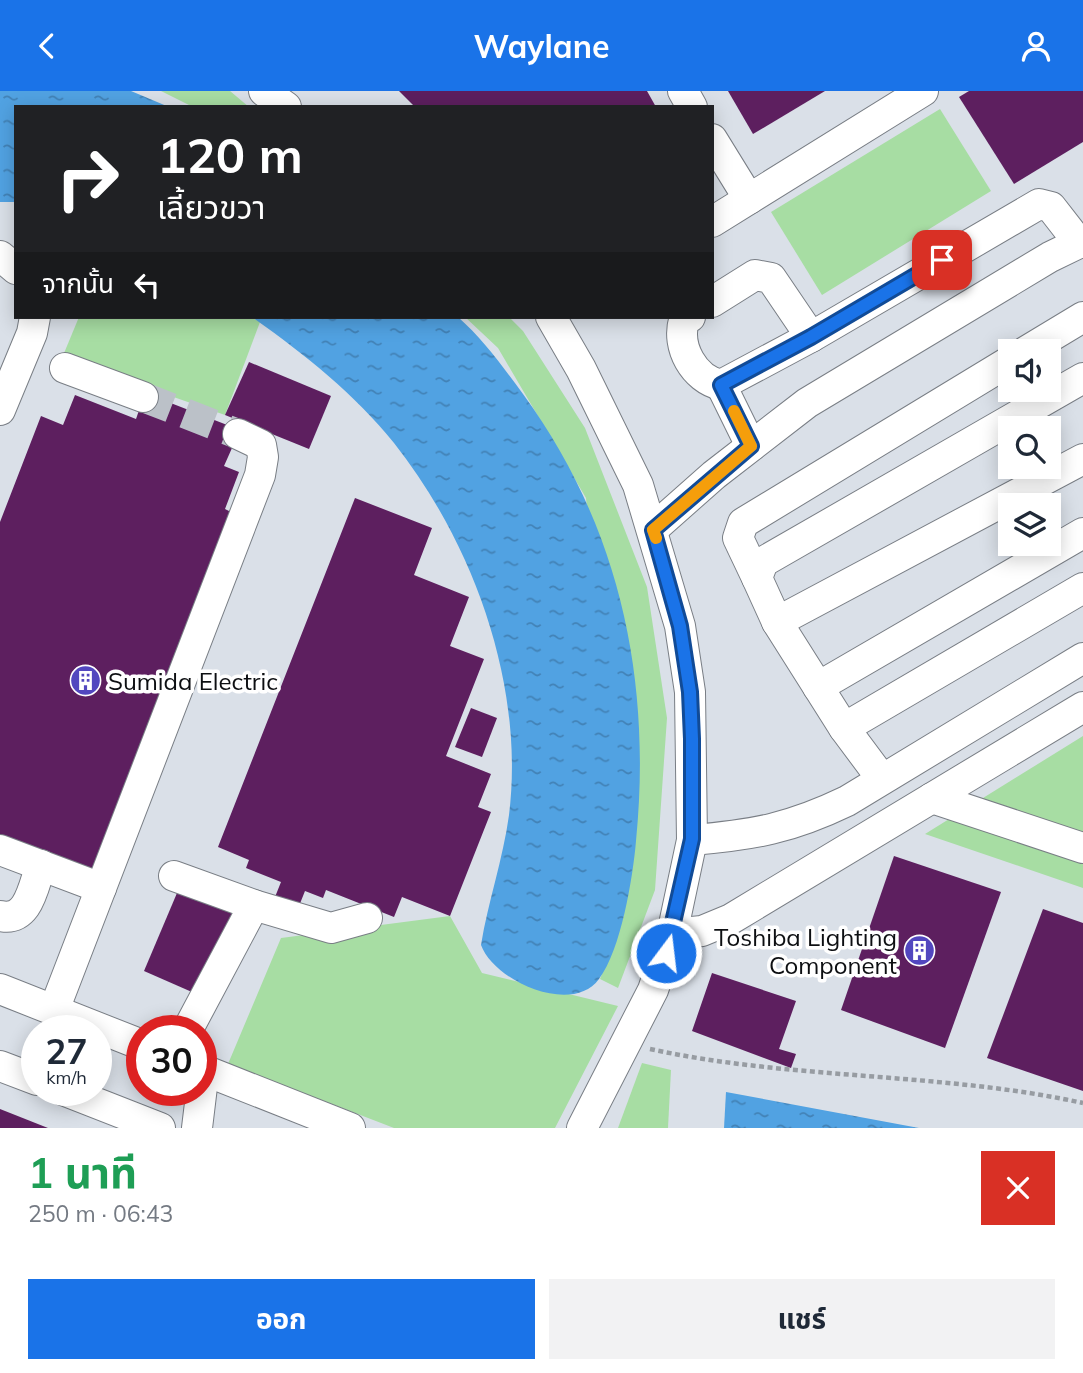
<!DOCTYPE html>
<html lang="th">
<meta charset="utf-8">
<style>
:root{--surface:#fff;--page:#f2f2f3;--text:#1f2937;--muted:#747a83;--accent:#1a73e8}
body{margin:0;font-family:Mulish,"Noto Sans Thai",sans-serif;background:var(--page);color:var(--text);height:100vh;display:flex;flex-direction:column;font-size:26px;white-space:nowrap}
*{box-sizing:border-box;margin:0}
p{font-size:23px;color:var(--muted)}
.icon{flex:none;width:38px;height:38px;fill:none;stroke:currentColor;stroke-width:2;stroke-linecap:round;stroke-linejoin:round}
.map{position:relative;height:1037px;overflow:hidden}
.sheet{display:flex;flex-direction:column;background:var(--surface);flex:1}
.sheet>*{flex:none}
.banner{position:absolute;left:14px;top:14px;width:700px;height:214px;border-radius:0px;box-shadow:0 4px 18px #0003;background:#202124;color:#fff;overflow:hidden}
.controls{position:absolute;left:998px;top:248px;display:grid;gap:14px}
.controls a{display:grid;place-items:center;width:63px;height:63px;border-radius:0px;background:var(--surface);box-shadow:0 4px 18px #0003;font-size:35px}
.speed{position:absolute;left:21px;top:924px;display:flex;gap:14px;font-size:35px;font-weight:700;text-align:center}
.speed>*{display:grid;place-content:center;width:91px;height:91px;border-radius:50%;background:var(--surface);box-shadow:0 4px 18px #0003;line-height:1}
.speed small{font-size:18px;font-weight:400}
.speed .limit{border:10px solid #d22;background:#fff;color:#111}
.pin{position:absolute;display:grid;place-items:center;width:60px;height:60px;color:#fff;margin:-30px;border-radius:14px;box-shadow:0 4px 10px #0006}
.me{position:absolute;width:77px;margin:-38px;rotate:15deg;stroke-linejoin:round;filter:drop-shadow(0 0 5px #0008)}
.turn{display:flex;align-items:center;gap:24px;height:147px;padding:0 28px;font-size:32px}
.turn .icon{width:91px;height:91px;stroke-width:2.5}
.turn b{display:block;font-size:49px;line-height:60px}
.then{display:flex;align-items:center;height:66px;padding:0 28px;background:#0003;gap:14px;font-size:26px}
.round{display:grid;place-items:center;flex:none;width:74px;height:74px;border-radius:0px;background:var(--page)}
.summary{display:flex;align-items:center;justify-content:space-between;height:119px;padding:0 28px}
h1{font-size:42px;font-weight:700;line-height:52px;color:#1e9e55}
.cta{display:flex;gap:14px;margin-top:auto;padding:14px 28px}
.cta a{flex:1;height:80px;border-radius:0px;background:var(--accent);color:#fff;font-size:28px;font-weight:700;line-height:80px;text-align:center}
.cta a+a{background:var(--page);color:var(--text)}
header{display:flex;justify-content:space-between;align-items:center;height:91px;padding:0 28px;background:var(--accent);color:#fff;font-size:32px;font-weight:700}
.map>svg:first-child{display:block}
.grass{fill:#a7dda3}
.water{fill:url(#water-ripples)}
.building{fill:#5d1f5f}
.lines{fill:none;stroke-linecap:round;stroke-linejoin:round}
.minor-tunnel{stroke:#bbc1c8;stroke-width:30;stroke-dasharray:30 15;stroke-linecap:butt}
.minor-casing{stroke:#797e85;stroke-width:32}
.path{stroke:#979ca2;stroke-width:4.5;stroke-dasharray:5 3.5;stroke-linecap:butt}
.minor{stroke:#fff;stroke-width:30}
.route-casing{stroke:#114b97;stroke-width:18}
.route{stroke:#1a73e8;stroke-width:12}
.slow{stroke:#f59e0b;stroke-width:12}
.labels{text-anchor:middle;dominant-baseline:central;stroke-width:7;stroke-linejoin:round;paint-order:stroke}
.poi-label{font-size:24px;fill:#0d0f12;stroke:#fff;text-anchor:start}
</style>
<header><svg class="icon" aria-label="back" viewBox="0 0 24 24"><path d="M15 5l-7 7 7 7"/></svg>Waylane<svg class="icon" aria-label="person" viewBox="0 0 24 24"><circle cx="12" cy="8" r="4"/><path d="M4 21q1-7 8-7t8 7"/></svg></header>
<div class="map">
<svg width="1083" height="1037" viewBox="0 0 1083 1037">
<defs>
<pattern id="water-ripples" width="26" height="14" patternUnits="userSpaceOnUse" patternTransform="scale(1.75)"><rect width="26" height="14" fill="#51a2e2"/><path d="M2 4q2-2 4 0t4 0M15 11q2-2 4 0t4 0" fill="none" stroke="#4282b6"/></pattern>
</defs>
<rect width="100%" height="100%" fill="#dae0e8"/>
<!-- grass -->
<g class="grass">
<path d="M161,0H230L249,16H193Z"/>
<path d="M940,18L991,100L822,204L771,121Z"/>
<path d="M79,226H251L260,231L225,324L62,267Z"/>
<path d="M465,226H509L523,240L585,337L647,496L667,627L655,799L618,897L600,888L624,824L586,407L498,257Z"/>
<path d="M1083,645V797L925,743Z"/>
<path d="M450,825L482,882L618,915L555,1037H394L228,973L281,847Z"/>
<path d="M642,972L671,979L668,1037H618Z"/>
</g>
<!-- water -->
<g class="water">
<path d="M0,0H131L169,16H16V111H0Z"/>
<path d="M252,226H458C483,248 503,276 523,303C620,436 652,588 636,750C633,786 621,859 599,888C572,925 494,890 481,854C488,811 503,768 509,724C525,595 474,453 394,352C355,303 303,262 252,226Z"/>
<path d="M726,1001L919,1037H724Z"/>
</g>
<!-- building -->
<g class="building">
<path d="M399,0H647L656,16H415Z"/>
<path d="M728,0H825L753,43Z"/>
<path d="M969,0H1083V51L1014,93L959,6Z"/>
<path d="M249,271L331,305L309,358L225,324Z"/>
<path d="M145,302L240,339L224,375L239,381L225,418L235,423L93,785L0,748V431L41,325L63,334L75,304L136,328Z"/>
<path d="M355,407L432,437L414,484L469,506L450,555L484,568L446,665L491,683L478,716L491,721L450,825L402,806L394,826L326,799L323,807L305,800L297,820L273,811L281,791L246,777L249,769L218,756Z"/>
<path d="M471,617L497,627L482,666L455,656Z"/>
<path d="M894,765L1001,801L945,957L841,919Z"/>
<path d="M177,802L242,826L201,905L144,880Z"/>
<path d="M1043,818L1083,832V1000L987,967Z"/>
<path d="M712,882L796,910L779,958L796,963L791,977L692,940Z"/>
<path d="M0,1018L48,1037H0Z"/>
</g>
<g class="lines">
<!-- minor-tunnel -->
<path class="minor-tunnel" d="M143,306L238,343"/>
<defs>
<g id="minor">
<path d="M264,0L286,16"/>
<path d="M683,0L692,16"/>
<path d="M712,48L749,108"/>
<path d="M712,131L923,0"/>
<path d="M0,165L16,178"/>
<path d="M712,211L755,184L771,187L811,246"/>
<path d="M551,226L581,278L638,394L680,535L690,601L692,749L672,843L653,899L582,1037"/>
<path d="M690,226L684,229C676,256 694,288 721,294L811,246L1039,113L1051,116L1079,152"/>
<path d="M1025,261L1083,226"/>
<path d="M65,277L143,306"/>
<path d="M721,294L751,355"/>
<path d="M0,319L32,242L35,226"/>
<path d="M1083,368L777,531L844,637L1083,497"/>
<path d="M653,438L714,384L807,312L1050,166L1083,150"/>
<path d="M757,487L738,447L743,432L1010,270"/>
<path d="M777,531L757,487L763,471L1083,287"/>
<path d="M818,596L1083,442"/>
<path d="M844,637L882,688"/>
<path d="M932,707L1083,757"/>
<path d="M692,749C754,744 791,737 847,710L1083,567"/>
<path d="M0,759L101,797"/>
<path d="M174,785L254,814"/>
<path d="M0,825C29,831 33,796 41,774"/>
<path d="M672,843L702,840L731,828L1083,616"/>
<path d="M0,898L142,954"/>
<path d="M54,919L260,384L263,366L261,354L238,343"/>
<path d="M187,940L254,814L331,837L367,827"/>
<path d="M0,975L37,989"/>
<path d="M201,978L350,1037"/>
<path d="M63,999L160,1037"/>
<path d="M197,1037L204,979"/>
</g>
</defs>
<!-- minor casing -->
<use href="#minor" class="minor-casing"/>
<!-- path -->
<path class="path" d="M650,958C792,989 941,981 1083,1012"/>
<!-- minor -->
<use href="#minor" class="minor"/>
</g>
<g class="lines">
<defs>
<path id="route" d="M666,862L692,748V648L690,601L680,535L653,439L751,355L721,294L811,246L942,169"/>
</defs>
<!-- route casing -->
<use href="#route" class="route-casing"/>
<!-- route -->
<use href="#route" class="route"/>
<!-- slow -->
<path class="slow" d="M656,447L653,439L751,355L734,320"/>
</g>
<!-- icons -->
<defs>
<symbol id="building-disc" viewBox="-11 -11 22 22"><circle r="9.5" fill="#5247bf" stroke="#fff"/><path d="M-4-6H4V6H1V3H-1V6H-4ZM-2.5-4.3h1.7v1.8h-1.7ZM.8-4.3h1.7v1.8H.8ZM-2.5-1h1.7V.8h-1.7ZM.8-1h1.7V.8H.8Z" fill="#fff"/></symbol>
</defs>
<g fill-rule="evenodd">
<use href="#building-disc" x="68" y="572" width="35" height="35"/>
<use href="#building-disc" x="902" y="842" width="35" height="35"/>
</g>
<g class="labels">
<!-- poi labels -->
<g class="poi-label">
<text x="108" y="590">Sumida Electric</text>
<text x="897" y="846" text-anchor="end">Toshiba Lighting<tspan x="897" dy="28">Component</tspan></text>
</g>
</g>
</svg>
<div class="controls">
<a><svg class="icon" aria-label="sound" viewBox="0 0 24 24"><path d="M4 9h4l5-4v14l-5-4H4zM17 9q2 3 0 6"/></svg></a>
<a><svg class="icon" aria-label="search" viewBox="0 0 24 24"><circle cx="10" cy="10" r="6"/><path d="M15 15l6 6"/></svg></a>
<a><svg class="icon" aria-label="layers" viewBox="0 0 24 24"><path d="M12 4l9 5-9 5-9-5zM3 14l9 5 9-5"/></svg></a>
</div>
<div class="speed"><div>27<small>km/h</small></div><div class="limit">30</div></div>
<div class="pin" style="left:942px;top:169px;background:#d93025"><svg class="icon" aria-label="arrive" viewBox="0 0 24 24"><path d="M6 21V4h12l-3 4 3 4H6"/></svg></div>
<svg class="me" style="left:666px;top:862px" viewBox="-20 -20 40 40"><circle r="17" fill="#1a73e8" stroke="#fff" stroke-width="3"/><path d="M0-11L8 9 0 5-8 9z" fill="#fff"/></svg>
<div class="banner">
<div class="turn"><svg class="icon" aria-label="right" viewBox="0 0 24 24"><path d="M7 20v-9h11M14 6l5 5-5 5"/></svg><div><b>120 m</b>เลี้ยวขวา</div></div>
<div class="then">จากนั้น<svg class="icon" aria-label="left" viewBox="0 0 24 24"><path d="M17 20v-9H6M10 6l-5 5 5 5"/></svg></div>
</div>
</div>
<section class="sheet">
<div class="summary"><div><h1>1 นาที</h1><p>250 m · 06:43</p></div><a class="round" style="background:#d93025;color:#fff"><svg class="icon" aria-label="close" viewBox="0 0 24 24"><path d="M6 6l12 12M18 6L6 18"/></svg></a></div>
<div class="cta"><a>ออก</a><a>แชร์</a></div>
</section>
